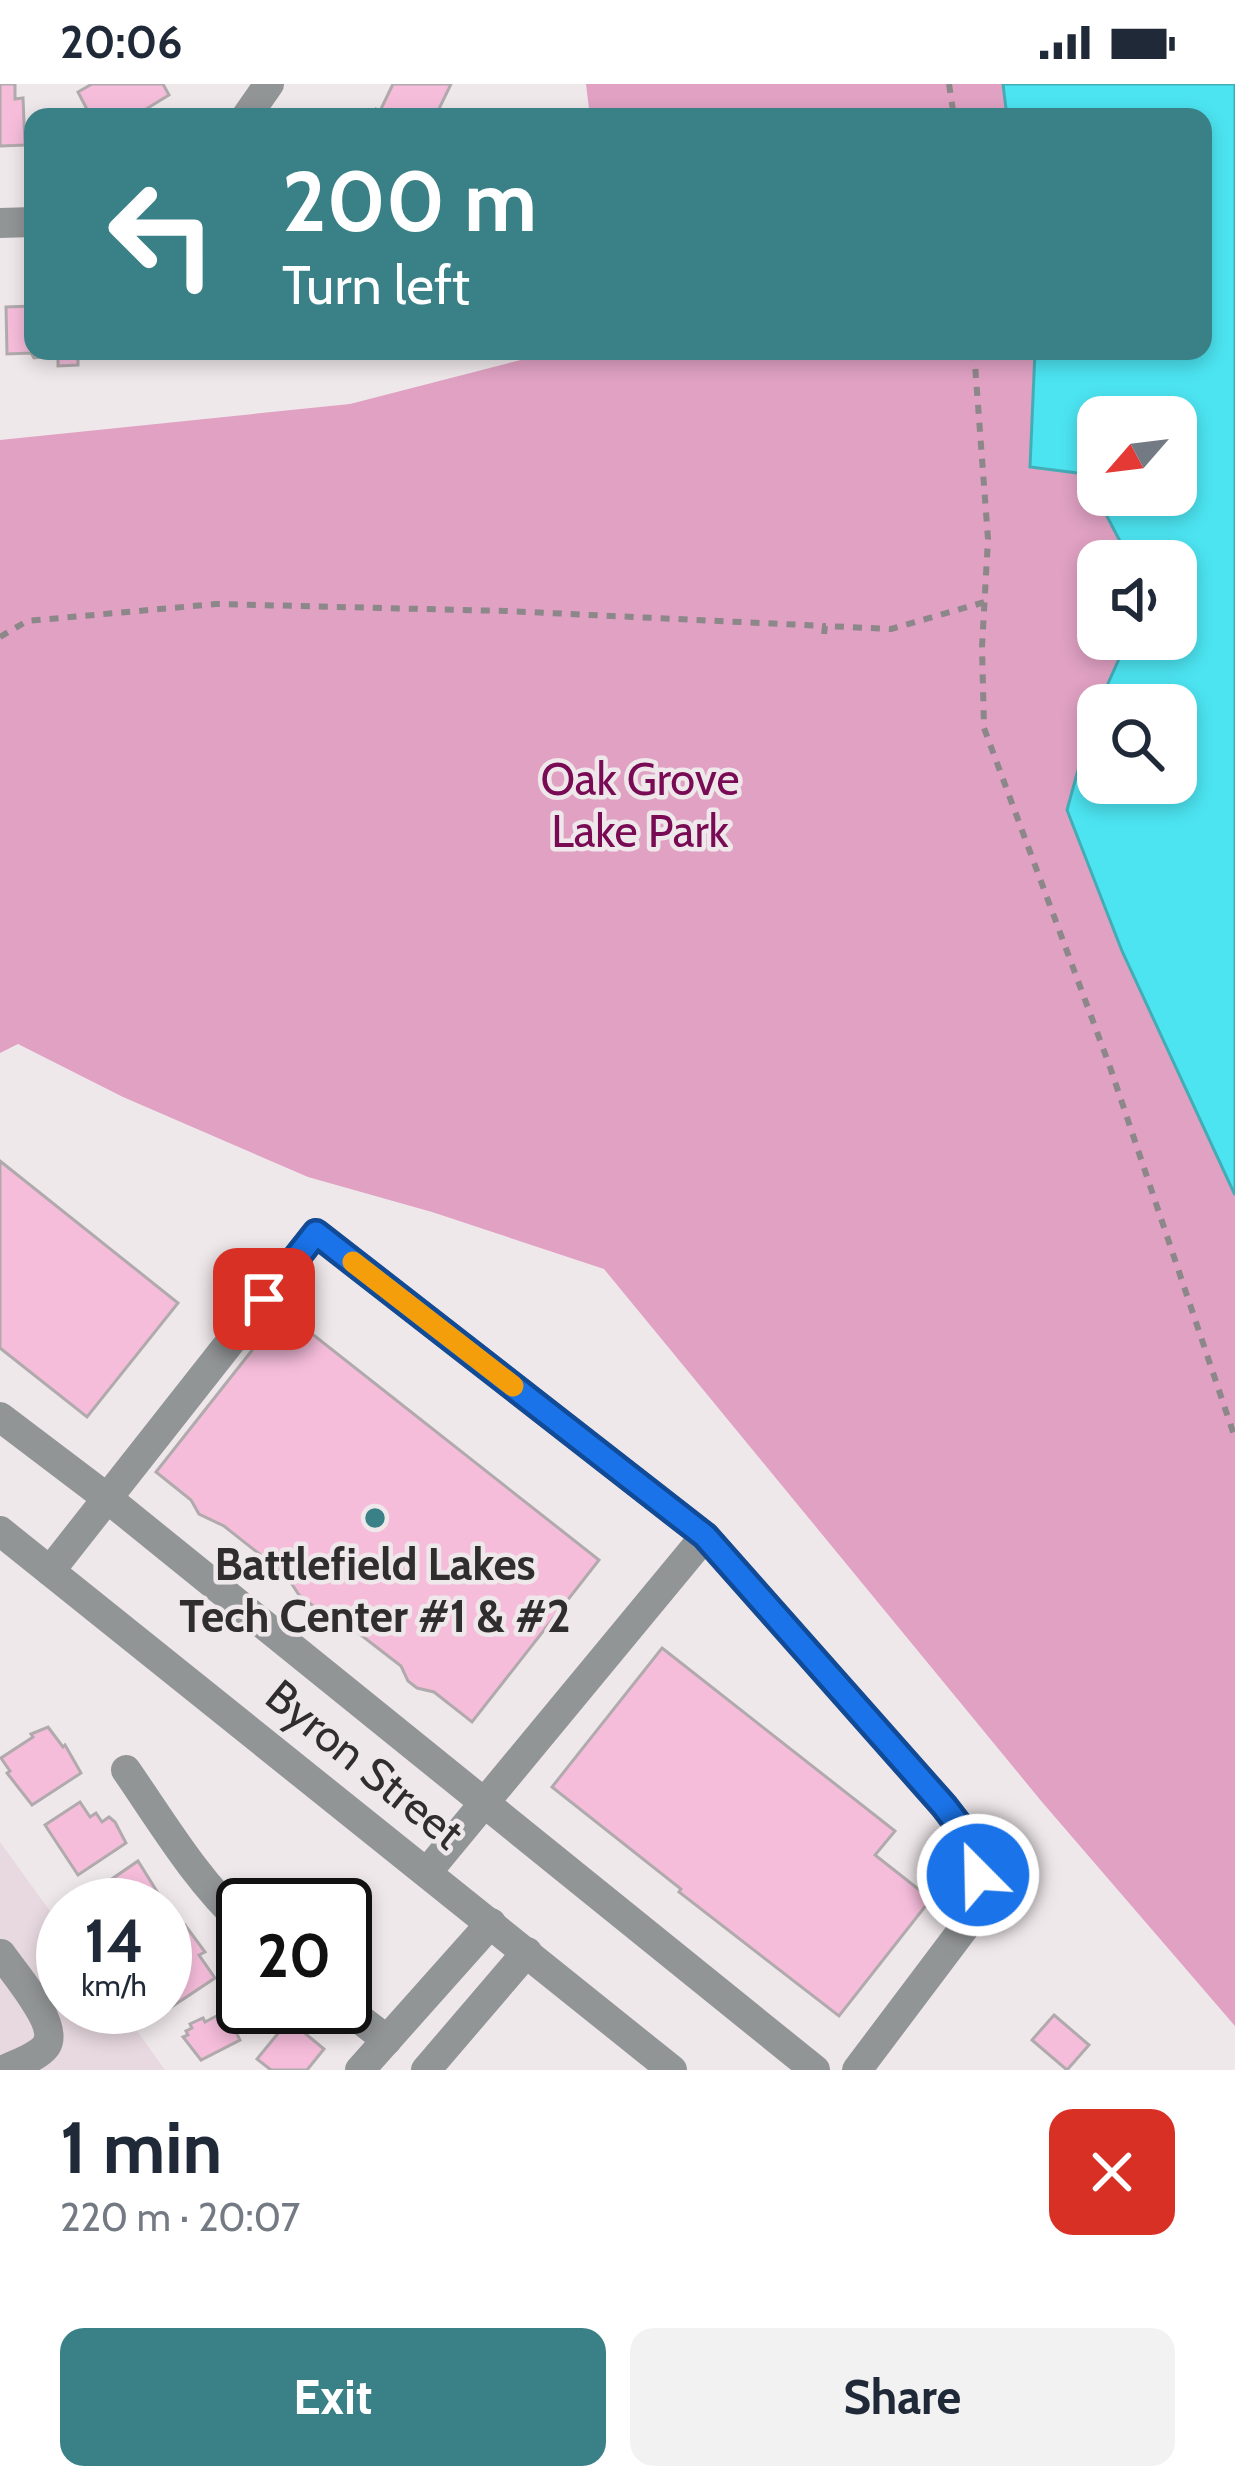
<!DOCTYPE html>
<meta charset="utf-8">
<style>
:root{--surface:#fff;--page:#f2f2f3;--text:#1f2937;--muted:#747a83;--accent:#398187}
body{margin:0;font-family:Cabin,sans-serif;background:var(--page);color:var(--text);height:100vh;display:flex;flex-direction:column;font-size:45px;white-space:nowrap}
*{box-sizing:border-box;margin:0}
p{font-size:39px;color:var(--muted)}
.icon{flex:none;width:66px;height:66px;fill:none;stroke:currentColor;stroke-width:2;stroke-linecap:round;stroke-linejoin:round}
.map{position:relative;height:1986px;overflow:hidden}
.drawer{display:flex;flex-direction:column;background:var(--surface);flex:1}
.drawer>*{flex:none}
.top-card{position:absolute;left:24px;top:24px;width:1188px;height:252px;border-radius:24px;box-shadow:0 6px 18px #0003;background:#398187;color:#fff;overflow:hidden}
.needle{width:78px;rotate:242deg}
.fabs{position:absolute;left:1077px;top:312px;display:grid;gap:24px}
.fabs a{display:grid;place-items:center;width:120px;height:120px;border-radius:24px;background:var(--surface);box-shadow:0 6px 18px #0003;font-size:60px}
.speed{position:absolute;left:36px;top:1794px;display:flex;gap:24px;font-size:60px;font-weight:700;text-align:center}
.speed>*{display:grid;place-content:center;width:156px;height:156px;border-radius:50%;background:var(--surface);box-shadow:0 6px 18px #0003;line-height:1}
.speed small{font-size:30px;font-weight:400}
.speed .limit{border:6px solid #111;border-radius:18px;background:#fff;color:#111}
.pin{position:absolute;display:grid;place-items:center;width:102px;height:102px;color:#fff;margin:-51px;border-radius:24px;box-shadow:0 6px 18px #0006}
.me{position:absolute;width:132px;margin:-66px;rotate:337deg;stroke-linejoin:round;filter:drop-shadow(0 0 9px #0008)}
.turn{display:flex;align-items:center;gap:42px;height:252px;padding:0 60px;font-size:54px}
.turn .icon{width:156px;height:156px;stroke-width:2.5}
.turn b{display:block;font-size:84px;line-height:102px}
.round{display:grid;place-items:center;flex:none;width:126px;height:126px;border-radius:24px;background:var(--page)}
.overview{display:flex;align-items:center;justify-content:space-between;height:204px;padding:0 60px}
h1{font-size:72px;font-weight:700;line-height:90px}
.cta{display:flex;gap:24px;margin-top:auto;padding:24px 60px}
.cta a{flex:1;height:138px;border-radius:24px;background:var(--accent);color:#fff;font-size:48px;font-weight:700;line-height:138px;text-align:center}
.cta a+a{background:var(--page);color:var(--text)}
.status{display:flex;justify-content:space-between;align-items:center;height:84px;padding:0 60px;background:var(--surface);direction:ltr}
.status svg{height:33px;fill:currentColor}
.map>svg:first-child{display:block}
.built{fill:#e8d9e0}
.green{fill:#e0a1c3;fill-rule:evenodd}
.water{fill:#4ce4f1;stroke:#43adb6;stroke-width:3;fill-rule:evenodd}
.building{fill:#f6bddb;stroke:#b1aaad;stroke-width:3}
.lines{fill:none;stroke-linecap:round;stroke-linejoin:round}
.path{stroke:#8c8789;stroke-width:6;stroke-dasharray:9 9;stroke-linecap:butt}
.minor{stroke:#929596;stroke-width:30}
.route-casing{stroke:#114b97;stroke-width:30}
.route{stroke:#1a73e8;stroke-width:21}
.slow{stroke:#f59e0b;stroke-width:21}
.poi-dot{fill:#398187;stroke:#efe8eb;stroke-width:4.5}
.labels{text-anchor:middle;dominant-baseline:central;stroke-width:9;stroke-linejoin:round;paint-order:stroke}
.park-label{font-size:45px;fill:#790b55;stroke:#efe8eb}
.poi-label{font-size:45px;font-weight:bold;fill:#2f2d2e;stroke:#efe8eb}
.street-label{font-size:45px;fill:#2f2d2e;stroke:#efe8eb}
</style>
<div class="status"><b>20:06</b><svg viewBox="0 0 49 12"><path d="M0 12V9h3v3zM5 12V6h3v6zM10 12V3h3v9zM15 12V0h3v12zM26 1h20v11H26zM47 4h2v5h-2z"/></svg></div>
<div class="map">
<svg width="1235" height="1986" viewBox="0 0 1235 1986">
<rect width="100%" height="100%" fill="#efe8eb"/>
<!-- built -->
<path class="built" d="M0,1758L63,1845V1923H120L165,1986H0Z"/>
<!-- green -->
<path class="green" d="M586,0H1235V1942L1042,1718L604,1185L432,1128L308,1093L123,1013L18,960L0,969V356L350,320L556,267H1203V33H590ZM1098,333H1176V411H1098ZM1098,477H1176V555H1098ZM1098,621H1176V699H1098Z"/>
<!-- water -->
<path class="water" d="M1003,0H1235V1111L1122,867L1067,726L1092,635L1128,555H1176V477H1125L1123,463L1085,390L1030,383L1035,267H1203V33H1007ZM1098,333H1176V411H1098ZM1098,621H1176V699H1098Z"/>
<!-- building -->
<g class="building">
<path d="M0,0H15V15L23,14L25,61L0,62Z"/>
<path d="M92,0H163L169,11L133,33H91L78,8Z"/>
<path d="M393,0H451L435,33H373L376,25L380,27Z"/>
<path d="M33,222V267H90L78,270V281L58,282V271L34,274L31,269L7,270L6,223Z"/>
<path d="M0,1077L178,1219L87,1333L0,1264Z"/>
<path d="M283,1227L599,1476L472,1638L434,1608L417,1604L408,1597L401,1582L339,1534L321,1528L299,1511L286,1491L224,1442L199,1430L191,1416L156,1388Z"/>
<path d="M662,1564L895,1747L875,1771L931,1815L839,1932L679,1808L681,1805L552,1703Z"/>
<path d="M48,1643L63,1663L65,1661L81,1689L32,1721L7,1689L10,1687L1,1674L33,1653L31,1650Z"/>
<path d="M80,1718L90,1733L96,1729L102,1738L109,1733L115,1738L126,1759L78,1791L45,1741Z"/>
<path d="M138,1777L166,1822L97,1821L90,1810Z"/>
<path d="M185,1841L205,1868L199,1871L215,1894L164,1928L161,1923H165V1855Z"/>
<path d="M226,1927L236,1938L232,1940L240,1956L201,1976L183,1953L188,1951L186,1947L192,1944L190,1940L203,1934L205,1938Z"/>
<path d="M1054,1931L1089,1961L1067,1986L1032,1956Z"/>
<path d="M289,1936L324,1965L307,1986H271L257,1975Z"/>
</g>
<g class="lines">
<!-- path -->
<g class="path">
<path d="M949,0L954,33"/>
<path d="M974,267L988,455L982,563L984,644L1110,983L1235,1354"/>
<path d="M824,550L825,542L891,545L985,518"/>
<path d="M0,553L27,537L216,520L506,527L825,542"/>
</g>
<!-- minor -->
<g class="minor">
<path d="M246,33L269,0"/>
<path d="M0,139L33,138"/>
<path d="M0,1333L107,1414L815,1986"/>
<path d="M0,1447L672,1986"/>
<path d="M705,1452L944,1722L964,1748L978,1791L973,1832L857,1986"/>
<path d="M50,1487L316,1149L705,1452L428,1787"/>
<path d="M126,1686C162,1738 196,1796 243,1839"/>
<path d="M1,1870C14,1889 60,1941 46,1962C38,1973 16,1980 4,1986"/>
<path d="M344,1923L387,1956"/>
<path d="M360,1986L491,1839"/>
<path d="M426,1986L527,1868"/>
</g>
</g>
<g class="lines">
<defs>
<path id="route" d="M264,1215L316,1149L705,1452L944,1722L964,1748L978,1791"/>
</defs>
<!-- route casing -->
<use href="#route" class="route-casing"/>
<!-- route -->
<use href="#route" class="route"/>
<!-- slow -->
<path class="slow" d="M353,1178L513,1302"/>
</g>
<!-- markers -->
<circle class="poi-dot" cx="375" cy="1434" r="12"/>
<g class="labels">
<!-- park labels -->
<g class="park-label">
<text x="640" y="695">Oak Grove<tspan x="640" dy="52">Lake Park</tspan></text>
</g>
<!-- poi labels -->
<g class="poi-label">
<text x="375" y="1480">Battlefield Lakes<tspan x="375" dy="52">Tech Center #1 &amp; #2</tspan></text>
</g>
<!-- street labels -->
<g class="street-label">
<text transform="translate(365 1680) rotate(39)">Byron Street</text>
</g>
</g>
</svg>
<div class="fabs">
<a><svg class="needle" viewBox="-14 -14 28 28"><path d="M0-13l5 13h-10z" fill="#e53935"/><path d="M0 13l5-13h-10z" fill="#747a83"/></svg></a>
<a><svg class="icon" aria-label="sound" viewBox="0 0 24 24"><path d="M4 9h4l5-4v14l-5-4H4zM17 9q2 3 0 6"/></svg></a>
<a><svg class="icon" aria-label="search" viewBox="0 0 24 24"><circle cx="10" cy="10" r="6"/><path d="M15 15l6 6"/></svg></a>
</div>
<div class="speed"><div>14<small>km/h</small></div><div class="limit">20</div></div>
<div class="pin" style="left:264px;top:1215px;background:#d93025"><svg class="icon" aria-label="arrive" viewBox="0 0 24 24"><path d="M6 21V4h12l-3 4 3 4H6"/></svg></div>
<svg class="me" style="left:978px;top:1791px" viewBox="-20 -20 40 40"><circle r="17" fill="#1a73e8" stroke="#fff" stroke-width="3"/><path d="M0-11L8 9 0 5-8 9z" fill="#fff"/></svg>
<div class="top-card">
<div class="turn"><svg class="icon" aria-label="left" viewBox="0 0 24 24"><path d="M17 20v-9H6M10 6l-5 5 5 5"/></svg><div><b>200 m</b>Turn left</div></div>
</div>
</div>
<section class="drawer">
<div class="overview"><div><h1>1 min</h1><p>220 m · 20:07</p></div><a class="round" style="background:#d93025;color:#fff"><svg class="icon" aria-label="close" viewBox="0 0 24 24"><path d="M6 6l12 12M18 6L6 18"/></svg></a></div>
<div class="cta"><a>Exit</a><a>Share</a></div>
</section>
